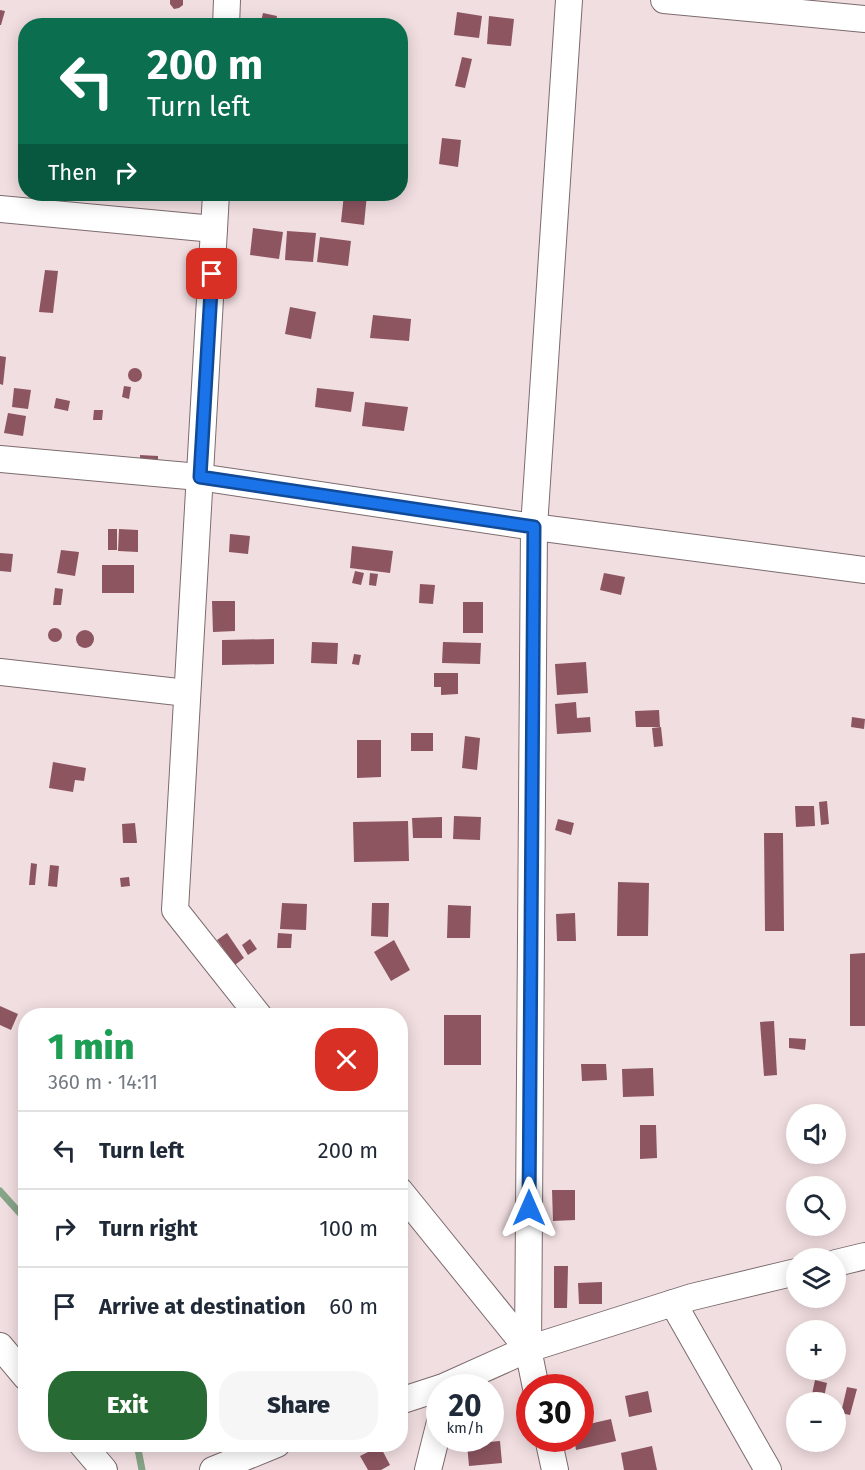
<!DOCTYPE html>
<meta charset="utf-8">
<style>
:root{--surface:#fff;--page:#f6f6f7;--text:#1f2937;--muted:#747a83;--line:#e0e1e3;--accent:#286a34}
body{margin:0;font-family:"Fira Sans",sans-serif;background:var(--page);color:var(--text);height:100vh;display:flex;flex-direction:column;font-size:22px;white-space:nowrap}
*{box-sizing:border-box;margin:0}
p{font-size:20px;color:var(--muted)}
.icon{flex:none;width:33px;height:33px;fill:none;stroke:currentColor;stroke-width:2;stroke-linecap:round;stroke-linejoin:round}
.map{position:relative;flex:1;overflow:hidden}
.side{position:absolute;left:18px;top:1008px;width:390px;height:444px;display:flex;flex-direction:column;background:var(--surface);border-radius:24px;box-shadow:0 3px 15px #0003}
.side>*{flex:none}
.guide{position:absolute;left:18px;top:18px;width:390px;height:183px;border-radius:24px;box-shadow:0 3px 15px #0003;background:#0b6e4f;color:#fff;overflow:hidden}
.buttons{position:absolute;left:786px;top:1104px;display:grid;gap:12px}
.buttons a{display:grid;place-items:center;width:60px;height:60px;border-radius:50%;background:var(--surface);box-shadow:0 3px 15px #0003;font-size:30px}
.speed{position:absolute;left:426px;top:1374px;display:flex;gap:12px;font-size:30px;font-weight:700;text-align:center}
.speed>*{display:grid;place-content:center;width:78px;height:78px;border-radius:50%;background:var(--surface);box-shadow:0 3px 15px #0003;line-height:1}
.speed small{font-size:15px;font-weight:400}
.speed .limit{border:9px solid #d22;background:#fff;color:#111}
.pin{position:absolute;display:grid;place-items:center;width:51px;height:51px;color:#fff;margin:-26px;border-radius:12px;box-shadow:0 3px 9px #0006}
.me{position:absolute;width:66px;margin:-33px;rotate:0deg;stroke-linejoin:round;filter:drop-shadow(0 0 4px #0008)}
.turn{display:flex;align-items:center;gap:21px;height:126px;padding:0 30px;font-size:27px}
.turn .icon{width:78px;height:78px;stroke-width:2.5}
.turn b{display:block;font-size:42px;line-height:51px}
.then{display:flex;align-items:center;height:57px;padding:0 30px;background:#0003;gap:12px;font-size:22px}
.round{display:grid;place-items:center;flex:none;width:63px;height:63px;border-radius:24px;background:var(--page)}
.summary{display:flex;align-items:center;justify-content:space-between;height:102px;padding:0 30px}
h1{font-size:36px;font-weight:800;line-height:45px;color:#1e9e55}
.action{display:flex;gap:12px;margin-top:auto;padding:12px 30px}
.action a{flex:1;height:69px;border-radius:24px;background:var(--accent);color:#fff;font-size:24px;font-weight:800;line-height:69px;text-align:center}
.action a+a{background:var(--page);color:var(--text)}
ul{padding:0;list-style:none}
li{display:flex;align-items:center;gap:18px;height:78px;padding:0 30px;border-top:2px solid var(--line)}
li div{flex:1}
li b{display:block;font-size:22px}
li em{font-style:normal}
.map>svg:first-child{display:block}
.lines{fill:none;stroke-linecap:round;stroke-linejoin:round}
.stream{stroke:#86a487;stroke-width:7}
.building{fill:#8c5560}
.minor-casing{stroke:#7c6b6e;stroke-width:28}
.minor{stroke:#fff;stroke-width:26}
.route-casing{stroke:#114b97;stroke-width:15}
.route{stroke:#1a73e8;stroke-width:10}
</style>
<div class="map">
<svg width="865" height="1470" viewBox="0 0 865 1470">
<rect width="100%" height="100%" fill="#f1dee1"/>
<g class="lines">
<!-- stream -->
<g class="stream">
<path d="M0,1191L26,1220"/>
<path d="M137,1444L142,1470"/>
</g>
</g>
<!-- building -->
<g class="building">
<path d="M170,0H183V5L179,8L174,9L170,4Z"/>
<path d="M0,10L5,11L1,25H0Z"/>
<path d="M457,12L482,16L479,38L454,35Z"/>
<path d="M263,13L277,16L275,26H260Z"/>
<path d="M489,16L514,19L511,46L487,44Z"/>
<path d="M462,57L472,59L465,88L455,86Z"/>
<path d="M442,138L461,140L458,167L439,164Z"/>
<path d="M344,194H367L364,225L341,222Z"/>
<path d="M253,228L283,232L279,259L250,255Z"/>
<path d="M287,231L316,233L313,262L285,260Z"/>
<path d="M320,237L351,241L348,266L317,262Z"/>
<path d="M45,270L58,271L53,313L39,312Z"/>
<path d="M290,307L316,312L311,339L285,334Z"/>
<path d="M373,315L411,319L409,341L370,338Z"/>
<path d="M0,356L6,357L3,385L0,384Z"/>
<circle cx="135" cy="375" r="7"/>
<path d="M124,386L131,387L129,399L122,397Z"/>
<path d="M14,388L31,390L28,409L12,407Z"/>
<path d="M317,388L354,392L351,412L315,407Z"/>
<path d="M56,398L70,401L68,411L54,408Z"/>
<path d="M365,402L408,407L404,431L362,426Z"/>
<path d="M94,410H103L102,420H93Z"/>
<path d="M8,413L26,416L23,436L4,433Z"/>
<path d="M140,455L158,456V469L140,468Z"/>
<rect x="108" y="529" width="9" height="21"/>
<path d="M119,529L138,530V552L118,551Z"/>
<path d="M230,534L250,536L248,554L229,552Z"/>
<path d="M352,546L393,551L390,573L350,568Z"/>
<path d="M61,550L79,552L75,576L57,573Z"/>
<path d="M0,553L13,554L11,572L0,571Z"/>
<rect x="102" y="565" width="32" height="28"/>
<path d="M355,571L364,573L361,585L352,583Z"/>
<path d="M370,573L378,574L376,586L369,585Z"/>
<path d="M604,573L625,577L621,595L600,590Z"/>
<path d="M420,584L435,585L433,604L419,603Z"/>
<path d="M55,588L63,589L61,605H53Z"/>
<path d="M212,601H235V631L213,632Z"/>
<rect x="463" y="602" width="20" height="31"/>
<circle cx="55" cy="635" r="7"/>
<circle cx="85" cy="639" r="9"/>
<path d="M274,639V664L222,665V640Z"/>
<path d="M312,642L338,643L337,664L311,663Z"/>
<path d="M443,642L481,643L480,664L442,663Z"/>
<path d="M354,654L361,655L359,665L352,664Z"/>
<path d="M586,662L588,693L557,695L555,664Z"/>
<path d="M434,673H458V694L441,695V687H434Z"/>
<path d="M576,702L577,718L590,717L591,732L557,734L555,704Z"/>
<path d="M659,710L660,727H636L635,711Z"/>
<path d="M852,717L865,719L864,729L851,727Z"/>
<path d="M661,727L663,746L654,747L652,728Z"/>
<rect x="411" y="733" width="22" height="18"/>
<path d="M465,736L480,738L477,770L462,768Z"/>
<path d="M357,740H381V777L357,778Z"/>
<path d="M53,762L86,768L84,781L75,780L73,792L49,788Z"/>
<path d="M827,801L829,824L821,825L819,802Z"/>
<path d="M795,806H814L815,826L796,827Z"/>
<path d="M454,816L481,817L480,840L453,839Z"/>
<path d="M442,817V838H413L412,818Z"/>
<path d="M558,819L574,823L571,835L555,830Z"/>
<path d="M408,821L409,861L354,862L353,822Z"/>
<path d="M135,823L137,843H123L122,824Z"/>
<path d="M764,833H783L784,931H765Z"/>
<path d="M31,863L37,864L35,885H29Z"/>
<path d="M50,865L59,866L57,887L48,886Z"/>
<path d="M129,877L130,886L121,887L120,878Z"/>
<path d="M618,882L649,883L648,936H617Z"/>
<path d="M282,903L307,904L306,930L280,929Z"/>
<path d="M372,903H389L388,937L371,936Z"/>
<path d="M448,905L471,906L470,938H447Z"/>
<path d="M575,913L576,941H557L556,914Z"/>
<path d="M227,933L244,958L235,965L217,940Z"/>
<path d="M278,933L292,934L291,948H277Z"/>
<path d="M250,939L257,949L248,955L242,945Z"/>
<path d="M394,940L410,970L391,981L374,952Z"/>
<path d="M865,953V1026H850V954Z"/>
<path d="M0,1006L18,1014L11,1030L0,1025Z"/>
<path d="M365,1008L369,1016H354Z"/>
<rect x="444" y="1015" width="37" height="50"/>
<path d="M774,1021L777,1075L764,1076L760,1022Z"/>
<path d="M789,1038L806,1039L805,1050L789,1048Z"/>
<path d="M581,1064H606L607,1080L582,1081Z"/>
<path d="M653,1068L654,1096L623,1097L622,1069Z"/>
<path d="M640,1125H656L657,1158L640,1159Z"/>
<path d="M552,1190H575V1220L553,1221Z"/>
<path d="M554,1266H568L567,1308H554Z"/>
<path d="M602,1282V1304H579L578,1283Z"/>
<path d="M815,1380L827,1383L823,1402L811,1399Z"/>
<path d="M847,1387L857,1389L850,1415L841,1413Z"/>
<path d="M648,1391L652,1412L629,1417L625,1396Z"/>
<path d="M611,1419L616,1441L576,1450L574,1438H580V1426Z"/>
<path d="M500,1441L502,1463L469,1466L467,1444Z"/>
<path d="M802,1442H815L813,1450L801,1447Z"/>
<path d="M356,1444H374L359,1451Z"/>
<path d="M380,1446L390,1465L381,1470H368L360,1456Z"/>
<path d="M652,1446L657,1470H624L621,1453Z"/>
</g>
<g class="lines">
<defs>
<g id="minor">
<path d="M664,0L865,19"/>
<path d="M226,26L227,0"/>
<path d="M216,194L175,910L259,1016"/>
<path d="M0,209L214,229"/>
<path d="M0,459L199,477L534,527L865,570"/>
<path d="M0,672L187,693"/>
<path d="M400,1191L528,1349"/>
<path d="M836,1263L865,1256"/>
<path d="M673,1303L768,1470"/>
<path d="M0,1346L26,1377"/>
<path d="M441,1388L528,1349L692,1297L796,1272"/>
<path d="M536,1388L528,1349L534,527L569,0"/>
<path d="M400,1401L440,1388"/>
<path d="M548,1438L555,1470"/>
<path d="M82,1444L104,1470"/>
<path d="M213,1470L277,1444"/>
<path d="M428,1470L440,1422"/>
</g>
</defs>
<!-- minor casing -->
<use href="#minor" class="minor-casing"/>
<!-- minor -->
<use href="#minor" class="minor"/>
</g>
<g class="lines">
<defs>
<path id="route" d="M212,274L200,477L534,527L529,1208"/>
</defs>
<!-- route casing -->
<use href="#route" class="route-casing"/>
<!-- route -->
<use href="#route" class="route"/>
</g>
</svg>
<div class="buttons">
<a><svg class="icon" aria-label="sound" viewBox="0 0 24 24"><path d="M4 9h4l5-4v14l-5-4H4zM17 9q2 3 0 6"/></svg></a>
<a><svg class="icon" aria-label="search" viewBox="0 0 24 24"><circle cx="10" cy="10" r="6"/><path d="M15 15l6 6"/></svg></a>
<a><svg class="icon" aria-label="layers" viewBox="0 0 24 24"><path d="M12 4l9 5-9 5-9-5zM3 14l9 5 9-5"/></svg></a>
<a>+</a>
<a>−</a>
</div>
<div class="speed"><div>20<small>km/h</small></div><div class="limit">30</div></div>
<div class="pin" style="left:212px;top:274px;background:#d93025"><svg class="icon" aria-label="arrive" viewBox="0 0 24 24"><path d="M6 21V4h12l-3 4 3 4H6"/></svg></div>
<svg class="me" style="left:529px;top:1208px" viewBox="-20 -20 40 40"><path d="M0-17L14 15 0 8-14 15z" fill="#1a73e8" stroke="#fff" stroke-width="4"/></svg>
<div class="guide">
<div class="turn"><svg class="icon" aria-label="left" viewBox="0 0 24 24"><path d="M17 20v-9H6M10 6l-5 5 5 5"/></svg><div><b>200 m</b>Turn left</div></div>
<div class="then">Then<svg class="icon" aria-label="right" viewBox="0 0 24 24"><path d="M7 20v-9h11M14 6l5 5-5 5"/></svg></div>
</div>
<section class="side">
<div class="summary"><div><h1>1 min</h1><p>360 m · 14:11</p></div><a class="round" style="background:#d93025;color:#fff"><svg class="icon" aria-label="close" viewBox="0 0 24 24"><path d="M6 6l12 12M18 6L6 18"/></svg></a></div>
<ul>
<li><svg class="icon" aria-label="left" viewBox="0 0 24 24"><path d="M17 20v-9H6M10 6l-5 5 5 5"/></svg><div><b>Turn left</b></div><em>200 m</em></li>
<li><svg class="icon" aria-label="right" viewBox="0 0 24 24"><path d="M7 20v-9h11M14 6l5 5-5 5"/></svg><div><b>Turn right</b></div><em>100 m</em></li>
<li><svg class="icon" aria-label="arrive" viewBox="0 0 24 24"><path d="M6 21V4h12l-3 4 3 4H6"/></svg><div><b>Arrive at destination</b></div><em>60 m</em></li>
</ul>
<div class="action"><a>Exit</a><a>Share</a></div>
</section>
</div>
